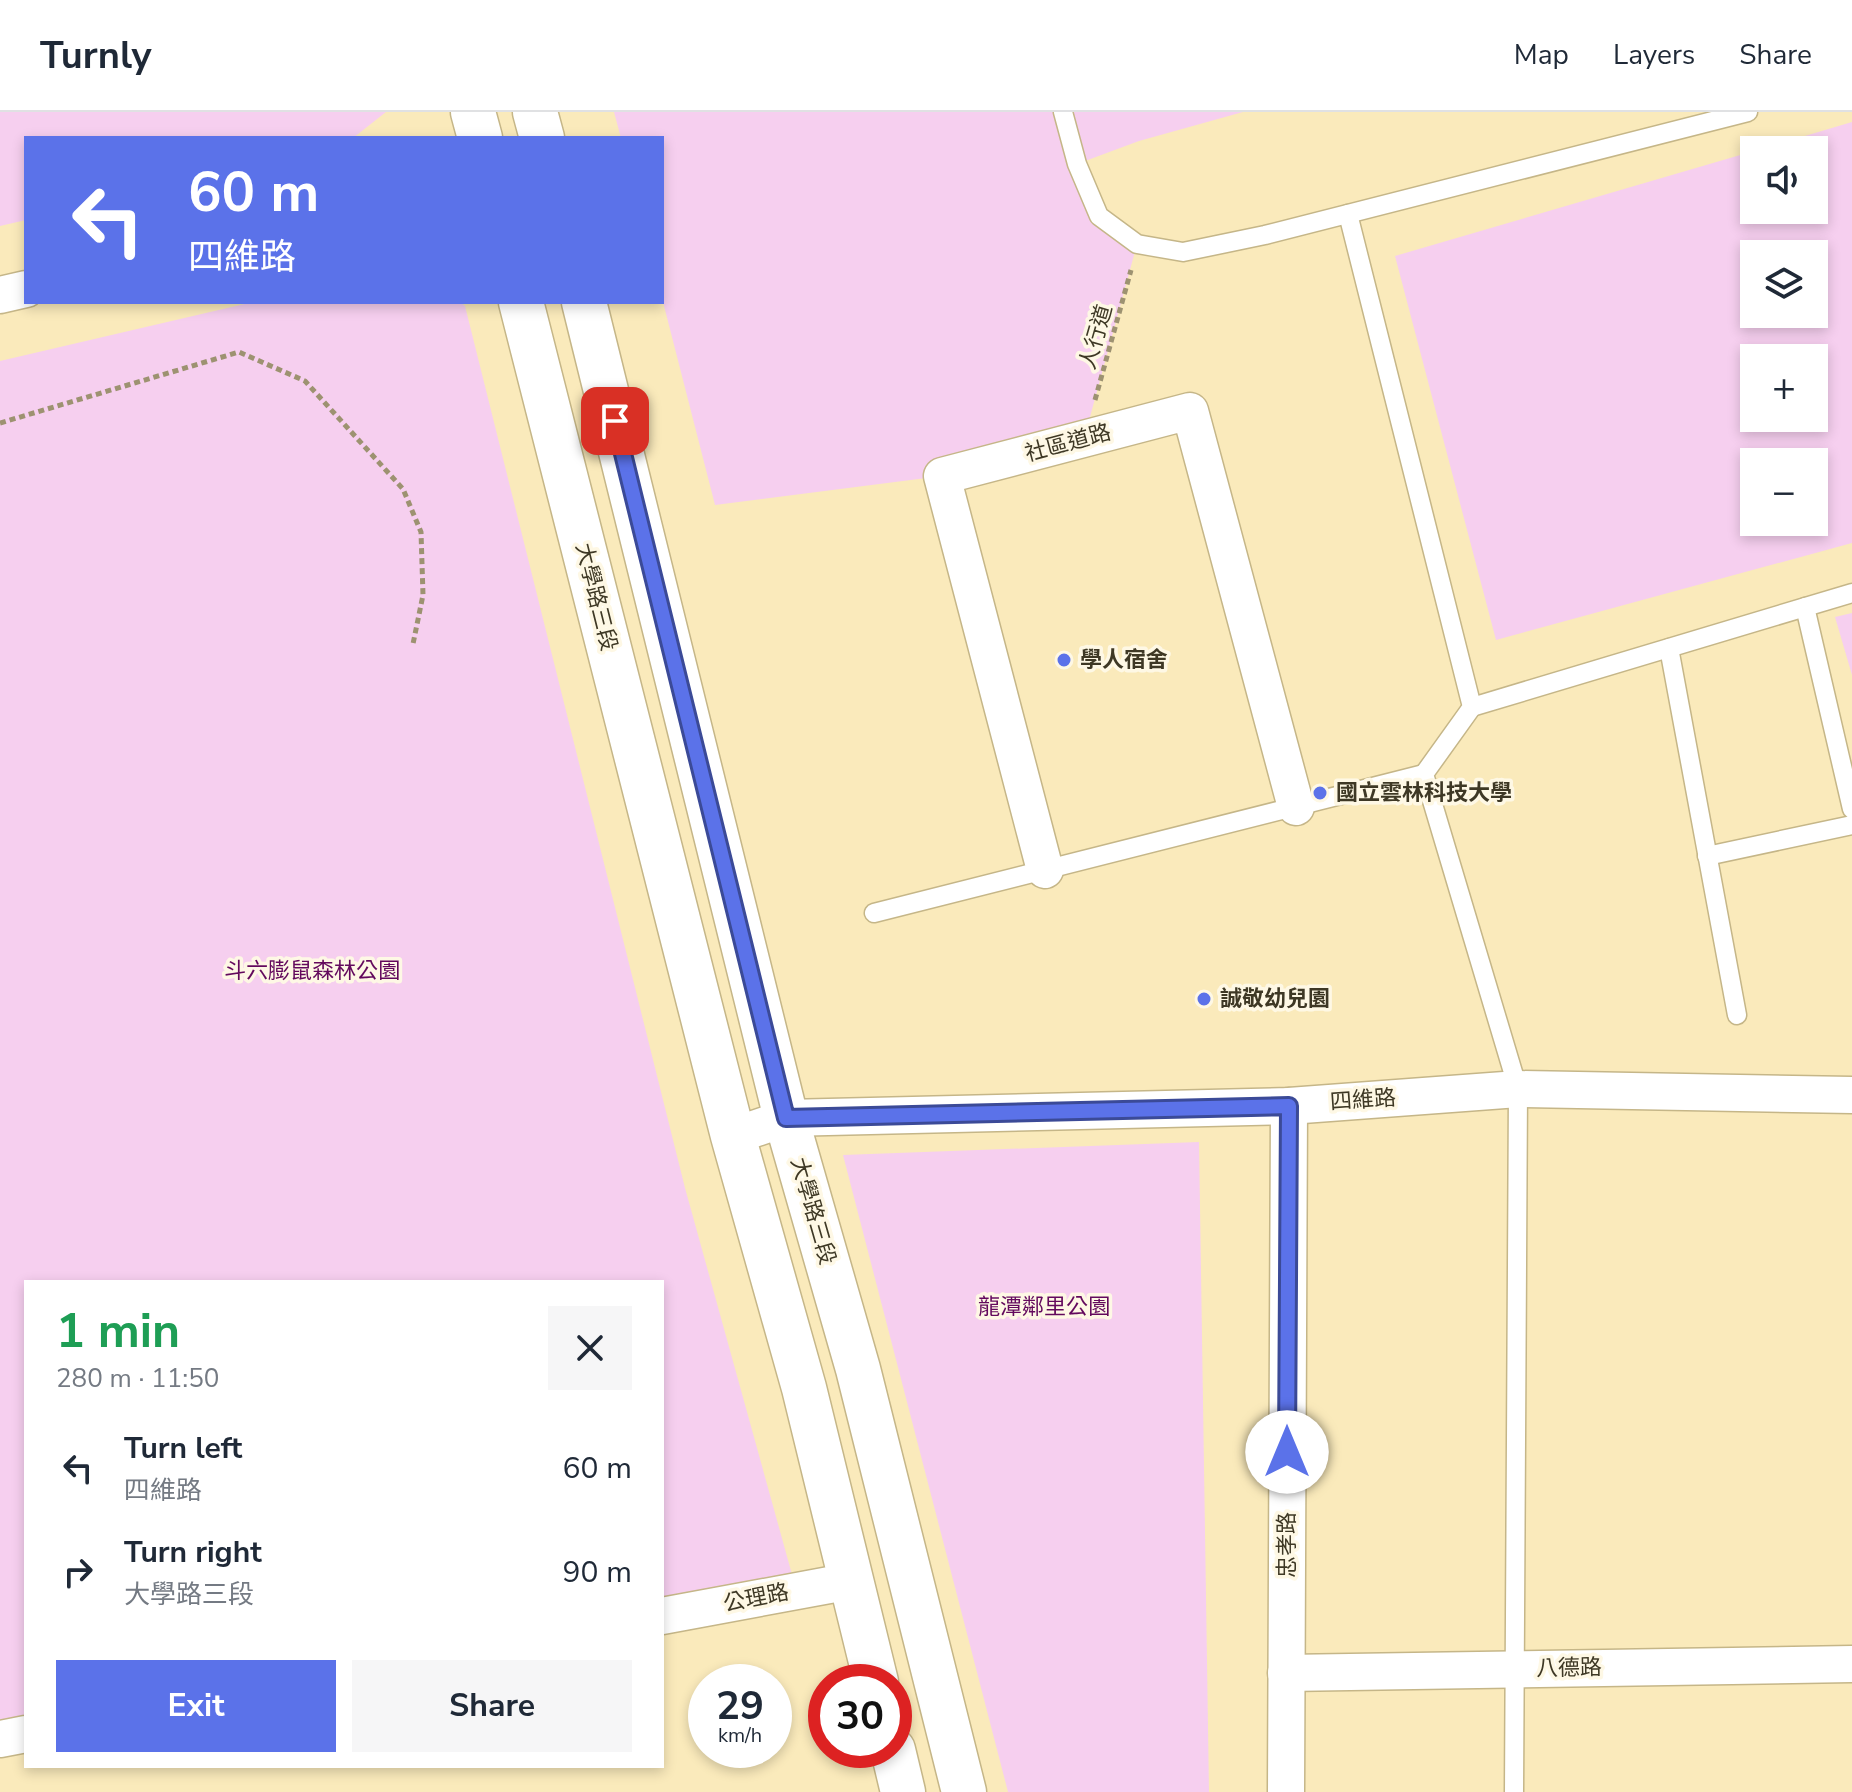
<!DOCTYPE html>
<meta charset="utf-8">
<style>
:root{--surface:#fff;--page:#f6f6f7;--text:#1f2937;--muted:#747a83;--line:#e0e1e3;--accent:#5b72e9}
body{margin:0;font-family:"Nunito Sans","Noto Sans TC",sans-serif;background:var(--page);color:var(--text);height:100vh;display:flex;flex-direction:column;font-size:30px;white-space:nowrap}
*{box-sizing:border-box;margin:0}
p{font-size:26px;color:var(--muted)}
.icon{flex:none;width:44px;height:44px;fill:none;stroke:currentColor;stroke-width:2;stroke-linecap:round;stroke-linejoin:round}
.map{position:relative;flex:1;overflow:hidden}
.drawer{position:absolute;left:24px;top:1168px;width:640px;height:488px;display:flex;flex-direction:column;background:var(--surface);border-radius:0px;box-shadow:0 4px 12px #0003}
.drawer>*{flex:none}
.top-card{position:absolute;left:24px;top:24px;width:640px;height:168px;border-radius:0px;box-shadow:0 4px 12px #0003;background:#5b72e9;color:#fff;overflow:hidden}
.fabs{position:absolute;left:1740px;top:24px;display:grid;gap:16px}
.fabs a{display:grid;place-items:center;width:88px;height:88px;border-radius:0px;background:var(--surface);box-shadow:0 4px 12px #0003;font-size:40px}
.speed{position:absolute;left:688px;top:1552px;display:flex;gap:16px;font-size:40px;font-weight:700;text-align:center}
.speed>*{display:grid;place-content:center;width:104px;height:104px;border-radius:50%;background:var(--surface);box-shadow:0 4px 12px #0003;line-height:1}
.speed small{font-size:20px;font-weight:400}
.speed .limit{border:12px solid #d22;background:#fff;color:#111}
.pin{position:absolute;display:grid;place-items:center;width:68px;height:68px;color:#fff;margin:-34px;border-radius:16px;box-shadow:0 4px 12px #0006}
.me{position:absolute;width:88px;margin:-44px;rotate:0deg;stroke-linejoin:round;filter:drop-shadow(0 0 6px #0008)}
.turn{display:flex;align-items:center;gap:28px;height:168px;padding:0 32px;font-size:36px}
.turn .icon{width:104px;height:104px;stroke-width:2.5}
.turn b{display:block;font-size:56px;line-height:68px}
.round{display:grid;place-items:center;flex:none;width:84px;height:84px;border-radius:0px;background:var(--page)}
.overview{display:flex;align-items:center;justify-content:space-between;height:136px;padding:0 32px}
h1{font-size:48px;font-weight:700;line-height:60px;color:#1e9e55}
.action{display:flex;gap:16px;margin-top:auto;padding:16px 32px}
.action a{flex:1;height:92px;border-radius:0px;background:var(--accent);color:#fff;font-size:32px;font-weight:700;line-height:92px;text-align:center}
.action a+a{background:var(--page);color:var(--text)}
ul{padding:0;list-style:none}
li{display:flex;align-items:center;gap:24px;height:104px;padding:0 32px}
li div{flex:1}
li b{display:block;font-size:30px}
li em{font-style:normal}
header{display:flex;align-items:center;gap:48px;box-sizing:border-box;height:112px;padding:0 40px;background:var(--surface);border-bottom:2px solid var(--line)}
header strong{font-size:38px}
nav{display:flex;gap:44px;margin-inline-start:auto;font-size:28px}
.map>svg:first-child{display:block}
.green{fill:#f6cfef;fill-rule:evenodd}
.lines{fill:none;stroke-linecap:round;stroke-linejoin:round}
.lane-casing{stroke:#c5b688;stroke-width:21}
.street-casing{stroke:#c5b688;stroke-width:39}
.secondary-casing{stroke:#c5b688;stroke-width:47}
.path{stroke:#9d9271;stroke-width:5;stroke-dasharray:6 4;stroke-linecap:butt}
.lane{stroke:#fff;stroke-width:18}
.street{stroke:#fff;stroke-width:36}
.secondary{stroke:#fff;stroke-width:44}
.route-casing{stroke:#3b4a97;stroke-width:20}
.route{stroke:#5b72e9;stroke-width:14}
.poi-dot{fill:#5b72e9;stroke:#fef8e5;stroke-width:3}
.labels{text-anchor:middle;dominant-baseline:central;stroke-width:7;stroke-linejoin:round;paint-order:stroke}
.street-label{font-size:22px;fill:#3e3825;stroke:#fef8e5}
.poi-label{font-size:22px;font-weight:bold;fill:#3e3825;stroke:#fef8e5;text-anchor:start}
.park-label{font-size:22px;fill:#63095d;stroke:#fef8e5}
</style>
<header>
<strong>Turnly</strong>
<nav><a>Map</a><a>Layers</a><a>Share</a></nav>
</header>
<div class="map">
<svg width="1852" height="1680" viewBox="0 0 1852 1680">
<rect width="100%" height="100%" fill="#faeabb"/>
<!-- green -->
<g class="green">
<path d="M0,0H386L353,26H26V108L0,114Z"/>
<path d="M614,0H1243L1139,29L1077,52L1099,104L1137,132L1084,327L942,364L715,393L662,186V26H621Z"/>
<path d="M1852,10V431L1496,528L1395,144L1754,39V98H1814V38H1758ZM1814,142V202H1754V142ZM1814,246V306H1754V246ZM1814,350V410H1754V350Z"/>
<path d="M253,190H460L465,194L685,1076L801,1495L662,1519V1170H26V1628L0,1632V249Z"/>
<path d="M1852,501V563L1835,505Z"/>
<path d="M1199,1030L1209,1680H1008L843,1043Z"/>
</g>
<g class="lines">
<defs>
<g id="lane">
<path d="M1063,0L1077,52L1099,104L1137,132L1183,140L1265,123L1748,0"/>
<path d="M1348,102L1472,595L1424,662L1518,977L1514,1680"/>
<path d="M1805,495L1852,697"/>
<path d="M1669,536L1737,903"/>
<path d="M1472,595L1852,481"/>
<path d="M1707,744L1852,713"/>
<path d="M874,801L1424,662"/>
</g>
<g id="street">
<path d="M0,183L26,177"/>
<path d="M1045,758L942,364L1190,299L1296,695"/>
<path d="M733,1024L786,1006L1289,994L1518,977L1852,983"/>
<path d="M662,1504L851,1469"/>
<path d="M1286,1561L1852,1552"/>
<path d="M0,1627L26,1622"/>
<path d="M1286,1680L1289,994"/>
</g>
<g id="secondary">
<path d="M473,0L480,26"/>
<path d="M535,0L542,26"/>
<path d="M521,190L733,1024L804,1276L876,1570"/>
<path d="M584,190L786,1006L858,1257L964,1680"/>
<path d="M893,1638L903,1680"/>
</g>
</defs>
<!-- lane casing -->
<use href="#lane" class="lane-casing"/>
<!-- street casing -->
<use href="#street" class="street-casing"/>
<!-- secondary casing -->
<use href="#secondary" class="secondary-casing"/>
<!-- path -->
<g class="path">
<path d="M1095,288L1131,158"/>
<path d="M0,311L239,240L305,269L403,377L421,420L423,483L413,532"/>
</g>
<!-- lane -->
<use href="#lane" class="lane"/>
<!-- street -->
<use href="#street" class="street"/>
<!-- secondary -->
<use href="#secondary" class="secondary"/>
</g>
<g class="lines">
<defs>
<path id="route" d="M615,309L786,1006L1289,994L1287,1340"/>
</defs>
<!-- route casing -->
<use href="#route" class="route-casing"/>
<!-- route -->
<use href="#route" class="route"/>
</g>
<!-- markers -->
<g class="poi-dot">
<circle cx="1064" cy="548" r="8"/>
<circle cx="1320" cy="681" r="8"/>
<circle cx="1204" cy="887" r="8"/>
</g>
<g class="labels">
<!-- street labels -->
<g class="street-label">
<text transform="translate(1096 225) rotate(-74)">人行道</text>
<text transform="translate(1068 331) rotate(-15)">社區道路</text>
<text transform="translate(596 485) rotate(76)">大學路三段</text>
<text transform="translate(1363 988) rotate(-4)">四維路</text>
<text transform="translate(813 1099) rotate(74)">大學路三段</text>
<text transform="translate(1287 1433) rotate(-90)">忠孝路</text>
<text transform="translate(756 1486) rotate(-11)">公理路</text>
<text transform="translate(1569 1556) rotate(-1)">八德路</text>
</g>
<!-- poi labels -->
<g class="poi-label">
<text x="1080" y="548">學人宿舍</text>
<text x="1336" y="681">國立雲林科技大學</text>
<text x="1220" y="887">誠敬幼兒園</text>
</g>
<!-- park labels -->
<g class="park-label">
<text x="312" y="859">斗六膨鼠森林公園</text>
<text x="1044" y="1195">龍潭鄰里公園</text>
</g>
</g>
</svg>
<div class="fabs">
<a><svg class="icon" aria-label="sound" viewBox="0 0 24 24"><path d="M4 9h4l5-4v14l-5-4H4zM17 9q2 3 0 6"/></svg></a>
<a><svg class="icon" aria-label="layers" viewBox="0 0 24 24"><path d="M12 4l9 5-9 5-9-5zM3 14l9 5 9-5"/></svg></a>
<a>+</a>
<a>−</a>
</div>
<div class="speed"><div>29<small>km/h</small></div><div class="limit">30</div></div>
<div class="pin" style="left:615px;top:309px;background:#d93025"><svg class="icon" aria-label="arrive" viewBox="0 0 24 24"><path d="M6 21V4h12l-3 4 3 4H6"/></svg></div>
<svg class="me" style="left:1287px;top:1340px" viewBox="-20 -20 40 40"><circle r="19" fill="#fff"/><path d="M0-13L10 11 0 6-10 11z" fill="#5b72e9"/></svg>
<div class="top-card">
<div class="turn"><svg class="icon" aria-label="left" viewBox="0 0 24 24"><path d="M17 20v-9H6M10 6l-5 5 5 5"/></svg><div><b>60 m</b>四維路</div></div>
</div>
<section class="drawer">
<div class="overview"><div><h1>1 min</h1><p>280 m · 11:50</p></div><a class="round"><svg class="icon" aria-label="close" viewBox="0 0 24 24"><path d="M6 6l12 12M18 6L6 18"/></svg></a></div>
<ul>
<li><svg class="icon" aria-label="left" viewBox="0 0 24 24"><path d="M17 20v-9H6M10 6l-5 5 5 5"/></svg><div><b>Turn left</b><p>四維路</p></div><em>60 m</em></li>
<li><svg class="icon" aria-label="right" viewBox="0 0 24 24"><path d="M7 20v-9h11M14 6l5 5-5 5"/></svg><div><b>Turn right</b><p>大學路三段</p></div><em>90 m</em></li>
</ul>
<div class="action"><a>Exit</a><a>Share</a></div>
</section>
</div>
